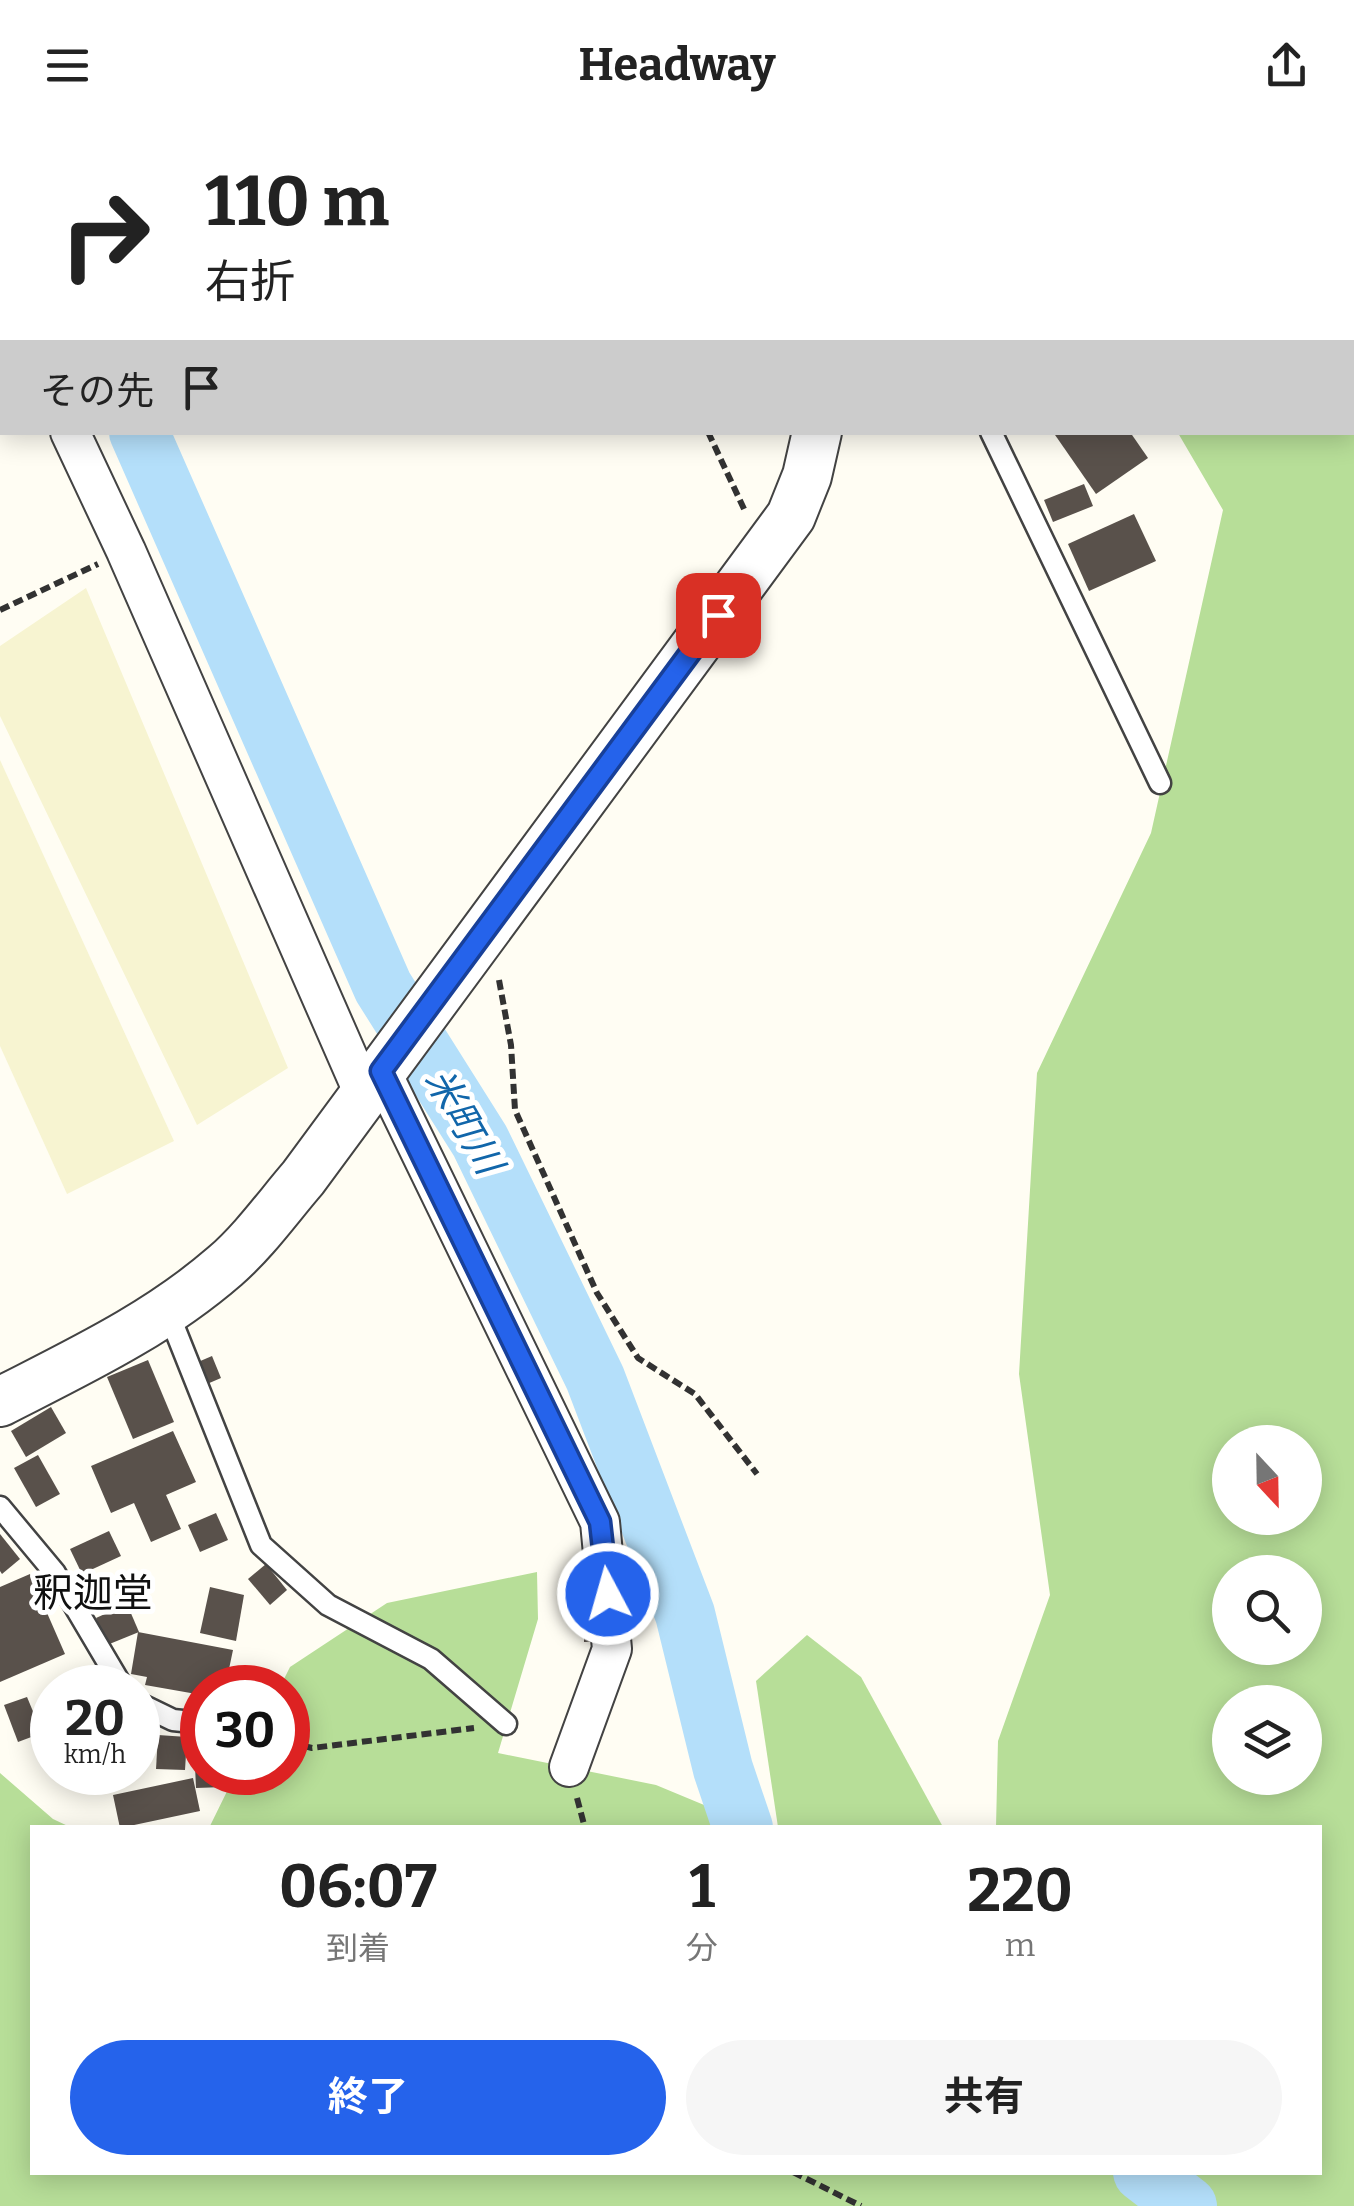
<!DOCTYPE html>
<html lang="ja">
<meta charset="utf-8">
<style>
:root{--surface:#fff;--page:#f6f6f6;--text:#222;--muted:#767676;--accent:#2563eb}
body{margin:0;font-family:Bitter,"Noto Sans JP",serif;background:var(--page);color:var(--text);height:100vh;display:flex;flex-direction:column;font-size:38px;white-space:nowrap}
*{box-sizing:border-box;margin:0}
p{font-size:32px;color:var(--muted)}
.icon{flex:none;width:55px;height:55px;fill:none;stroke:currentColor;stroke-width:2;stroke-linecap:round;stroke-linejoin:round}
.map{position:relative;flex:1;overflow:hidden}
.panel{position:absolute;left:30px;top:1695px;width:1292px;height:350px;display:flex;flex-direction:column;background:var(--surface);border-radius:0px;box-shadow:0 5px 25px #0003}
.panel>*{flex:none}
.banner{position:absolute;left:0px;top:0px;width:1355px;height:305px;box-shadow:0 5px 25px #0003;background:#fff;color:var(--text);overflow:hidden}
.needle{width:65px;rotate:158deg}
.fabs{position:absolute;left:1212px;top:1295px;display:grid;gap:20px}
.fabs a{display:grid;place-items:center;width:110px;height:110px;border-radius:50%;background:var(--surface);box-shadow:0 5px 25px #0003;font-size:50px}
.speed{position:absolute;left:30px;top:1535px;display:flex;gap:20px;font-size:50px;font-weight:700;text-align:center}
.speed>*{display:grid;place-content:center;width:130px;height:130px;border-radius:50%;background:var(--surface);box-shadow:0 5px 25px #0003;line-height:1}
.speed small{font-size:25px;font-weight:400}
.speed .limit{border:15px solid #d22;background:#fff;color:#111}
.pin{position:absolute;display:grid;place-items:center;width:85px;height:85px;color:#fff;margin:-42px;border-radius:20px;box-shadow:0 5px 15px #0006}
.me{position:absolute;width:110px;margin:-55px;rotate:354deg;stroke-linejoin:round;filter:drop-shadow(0 0 8px #0008)}
.turn{display:flex;align-items:center;gap:35px;height:210px;padding:0 40px;font-size:45px}
.turn .icon{width:130px;height:130px;stroke-width:2.5}
.turn b{display:block;font-size:70px;line-height:85px}
.then{display:flex;align-items:center;height:95px;padding:0 40px;background:#0003;gap:20px;font-size:38px}
.eta{display:flex;justify-content:space-evenly;align-items:center;height:170px;text-align:center}
.eta b{font-size:60px;font-weight:700;line-height:70px}
.action{display:flex;gap:20px;margin-top:auto;padding:20px 40px}
.action a{flex:1;height:115px;border-radius:60px;background:var(--accent);color:#fff;font-size:40px;font-weight:700;line-height:115px;text-align:center}
.action a+a{background:var(--page);color:var(--text)}
header{display:flex;justify-content:space-between;align-items:center;height:130px;padding:0 40px;background:var(--surface);font-size:45px;font-weight:700}
.map>svg:first-child{display:block}
.farmland{fill:#f7f4d1}
.forest{fill:#b7de98;fill-rule:evenodd}
.lines{fill:none;stroke-linecap:round;stroke-linejoin:round}
.river{stroke:#b4dffa;stroke-width:60}
.building{fill:#59514b}
.service-casing{stroke:#434343;stroke-width:25}
.minor-casing{stroke:#434343;stroke-width:42}
.tertiary-casing{stroke:#434343;stroke-width:52}
.path{stroke:#323232;stroke-width:6;stroke-dasharray:10 5;stroke-linecap:butt}
.service{stroke:#fff;stroke-width:20}
.minor{stroke:#fff;stroke-width:38}
.tertiary{stroke:#fff;stroke-width:48}
.route-casing{stroke:#184099;stroke-width:25}
.route{stroke:#2563eb;stroke-width:18}
.labels{text-anchor:middle;dominant-baseline:central;stroke-width:10;stroke-linejoin:round;paint-order:stroke}
.water-label{font-size:38px;font-style:italic;fill:#16a;stroke:#fff}
.quarter-label{font-size:40px;fill:#101010;stroke:#fff}
</style>
<header><svg class="icon" aria-label="menu" viewBox="0 0 24 24"><path d="M4 6h16M4 12h16M4 18h16"/></svg>Headway<svg class="icon" aria-label="share" viewBox="0 0 24 24"><path d="M12 15V3M7 8l5-5 5 5M5 13v7h14v-7"/></svg></header>
<div class="map">
<svg width="1354" height="2076" viewBox="0 0 1354 2076">
<rect width="100%" height="100%" fill="#fffdf3"/>
<!-- farmland -->
<g class="farmland">
<path d="M86,458L288,938L197,995L0,586V516Z"/>
<path d="M0,630L174,1011L67,1064L0,916Z"/>
</g>
<!-- forest -->
<g class="forest">
<path d="M1068,0H1354V2076H0V1643L53,1689L70,1697L32,1698V2042H1320V1698L996,1697L998,1611L1050,1465L1019,1244L1037,943L1151,703L1223,380L1178,303L1352,302V2H1067ZM1230,1312H1305V1388H1230ZM1230,1442H1305V1518H1230ZM1230,1572H1305V1648H1230Z"/>
<path d="M537,1442L538,1489L498,1623L656,1655L757,1697L209,1698L236,1643L288,1642V1558L280,1557L290,1537L387,1473Z"/>
<path d="M807,1505L861,1547L943,1697H778L756,1551Z"/>
</g>
<g class="lines">
<!-- river -->
<g class="river">
<path d="M1,0L2,4"/>
<path d="M139,302L383,857L480,1011L595,1248L685,1484L723,1639L743,1698"/>
<path d="M1143,2042L1187,2076"/>
</g>
</g>
<!-- building -->
<g class="building">
<path d="M1053,302H1130L1148,328L1096,364Z"/>
<path d="M1084,354L1093,376L1053,392L1044,370Z"/>
<path d="M1134,384L1156,431L1089,461L1068,414Z"/>
<path d="M212,1226L221,1248L207,1254L198,1232Z"/>
<path d="M148,1230L174,1292L133,1309L107,1247Z"/>
<path d="M51,1277L66,1303L26,1327L11,1301Z"/>
<path d="M173,1301L196,1352L166,1365L181,1399L151,1412L134,1373L111,1383L91,1336Z"/>
<path d="M38,1325L60,1364L36,1377L14,1338Z"/>
<path d="M216,1383L228,1410L200,1422L188,1395Z"/>
<path d="M109,1401L121,1426L82,1444L70,1419Z"/>
<path d="M0,1404L20,1429L2,1444L0,1441Z"/>
<path d="M266,1434L287,1460L270,1475L248,1449Z"/>
<path d="M30,1444L65,1524L0,1552V1457Z"/>
<path d="M210,1457L244,1465L236,1511L200,1503Z"/>
<path d="M127,1474L139,1502L107,1515L96,1488Z"/>
<path d="M603,1488L604,1511L584,1512V1489Z"/>
<path d="M138,1502L233,1520L225,1558H202V1565L145,1555L147,1547L131,1544Z"/>
<path d="M27,1567L42,1603L18,1612L4,1575Z"/>
<path d="M158,1605L187,1607L185,1640L156,1639Z"/>
<path d="M202,1611V1642H224V1657L196,1658L194,1612Z"/>
<path d="M193,1648L200,1681L120,1698L113,1665Z"/>
</g>
<g class="lines">
<defs>
<g id="service">
<path d="M991,302L1160,653"/>
<path d="M168,1182L261,1415L328,1475L431,1529L506,1594"/>
<path d="M0,1377L55,1443L123,1558"/>
<path d="M138,1573L173,1590L202,1593"/>
</g>
<g id="minor">
<path d="M0,155L2,160"/>
<path d="M70,302L126,421L364,964"/>
<path d="M381,941L600,1392L612,1519L569,1637"/>
</g>
<g id="tertiary">
<path d="M747,0L748,2"/>
<path d="M0,1272C80,1231 157,1195 225,1136C254,1111 278,1077 303,1048L791,386L807,346L817,302"/>
</g>
</defs>
<!-- service casing -->
<use href="#service" class="service-casing"/>
<!-- minor casing -->
<use href="#minor" class="minor-casing"/>
<!-- tertiary casing -->
<use href="#tertiary" class="tertiary-casing"/>
<!-- path -->
<g class="path">
<path d="M568,0L569,2"/>
<path d="M676,2L682,0"/>
<path d="M708,302L745,381"/>
<path d="M0,480L98,434"/>
<path d="M499,850L511,915L515,980L597,1163L638,1228L695,1264L757,1344"/>
<path d="M288,1612L312,1618L474,1598"/>
<path d="M577,1668L585,1698"/>
<path d="M793,2042L861,2076"/>
</g>
<!-- service -->
<use href="#service" class="service"/>
<!-- minor -->
<use href="#minor" class="minor"/>
<!-- tertiary -->
<use href="#tertiary" class="tertiary"/>
</g>
<g class="lines">
<defs>
<path id="route" d="M608,1464L600,1392L381,941L718,485"/>
</defs>
<!-- route casing -->
<use href="#route" class="route-casing"/>
<!-- route -->
<use href="#route" class="route"/>
</g>
<g class="labels">
<!-- water labels -->
<g class="water-label">
<text transform="translate(464 991) rotate(60)">米町川</text>
</g>
<!-- quarter labels -->
<g class="quarter-label">
<text x="93" y="1464">釈迦堂</text>
</g>
</g>
</svg>
<div class="fabs">
<a><svg class="needle" viewBox="-14 -14 28 28"><path d="M0-13l5 13h-10z" fill="#e53935"/><path d="M0 13l5-13h-10z" fill="#767676"/></svg></a>
<a><svg class="icon" aria-label="search" viewBox="0 0 24 24"><circle cx="10" cy="10" r="6"/><path d="M15 15l6 6"/></svg></a>
<a><svg class="icon" aria-label="layers" viewBox="0 0 24 24"><path d="M12 4l9 5-9 5-9-5zM3 14l9 5 9-5"/></svg></a>
</div>
<div class="speed"><div>20<small>km/h</small></div><div class="limit">30</div></div>
<div class="pin" style="left:718px;top:485px;background:#d93025"><svg class="icon" aria-label="arrive" viewBox="0 0 24 24"><path d="M6 21V4h12l-3 4 3 4H6"/></svg></div>
<svg class="me" style="left:608px;top:1464px" viewBox="-20 -20 40 40"><circle r="17" fill="#2563eb" stroke="#fff" stroke-width="3"/><path d="M0-11L8 9 0 5-8 9z" fill="#fff"/></svg>
<div class="banner">
<div class="turn"><svg class="icon" aria-label="right" viewBox="0 0 24 24"><path d="M7 20v-9h11M14 6l5 5-5 5"/></svg><div><b>110 m</b>右折</div></div>
<div class="then">その先<svg class="icon" aria-label="arrive" viewBox="0 0 24 24"><path d="M6 21V4h12l-3 4 3 4H6"/></svg></div>
</div>
<section class="panel">
<div class="eta">
<div><b>06:07</b><p>到着</p></div>
<div><b>1</b><p>分</p></div>
<div><b>220</b><p>m</p></div>
</div>
<div class="action"><a>終了</a><a>共有</a></div>
</section>
</div>
